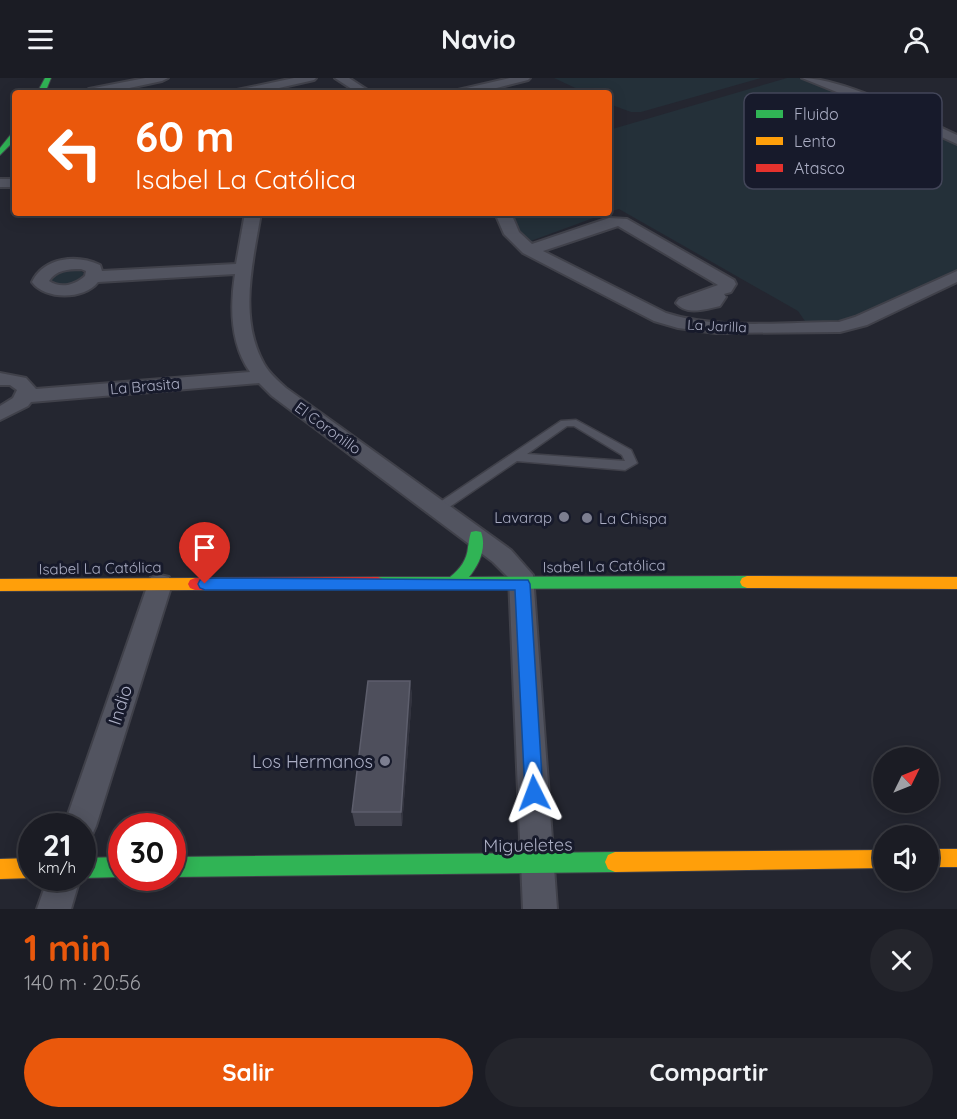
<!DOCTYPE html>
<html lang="es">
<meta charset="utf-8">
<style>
:root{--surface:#1b1c24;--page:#24252c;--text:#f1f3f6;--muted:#a0a1a6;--line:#393a41;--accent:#ea580c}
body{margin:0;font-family:Quicksand,sans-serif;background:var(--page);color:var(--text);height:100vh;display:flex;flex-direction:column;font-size:22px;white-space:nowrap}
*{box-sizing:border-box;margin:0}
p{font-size:20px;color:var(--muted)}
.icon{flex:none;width:33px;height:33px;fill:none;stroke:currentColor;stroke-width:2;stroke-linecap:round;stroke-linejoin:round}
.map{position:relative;height:831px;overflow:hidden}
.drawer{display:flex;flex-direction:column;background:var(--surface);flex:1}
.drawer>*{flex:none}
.guide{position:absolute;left:12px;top:12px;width:600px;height:126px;border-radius:6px;box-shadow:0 3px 15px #0003,0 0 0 2px var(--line);background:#ea580c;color:#fff;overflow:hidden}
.needle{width:39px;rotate:47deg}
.fabs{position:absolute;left:873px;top:669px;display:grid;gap:12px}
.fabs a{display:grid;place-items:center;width:66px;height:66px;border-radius:50%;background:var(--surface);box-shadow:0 3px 15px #0003,0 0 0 2px var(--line);font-size:30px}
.speed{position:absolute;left:18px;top:735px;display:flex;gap:12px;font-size:30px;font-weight:700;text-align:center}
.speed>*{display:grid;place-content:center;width:78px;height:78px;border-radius:50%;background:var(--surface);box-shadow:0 3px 15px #0003,0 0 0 2px var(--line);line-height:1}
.speed small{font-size:15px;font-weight:400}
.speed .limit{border:9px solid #d22;background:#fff;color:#111}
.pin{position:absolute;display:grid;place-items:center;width:51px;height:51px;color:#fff;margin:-62px -26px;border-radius:50% 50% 50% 0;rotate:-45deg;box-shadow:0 0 6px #0007}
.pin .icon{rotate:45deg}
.me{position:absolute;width:66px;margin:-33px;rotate:357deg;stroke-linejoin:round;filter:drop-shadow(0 0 4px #0008)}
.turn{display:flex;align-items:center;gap:21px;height:126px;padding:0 24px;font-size:27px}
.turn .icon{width:78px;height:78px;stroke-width:2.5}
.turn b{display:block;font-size:42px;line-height:51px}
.round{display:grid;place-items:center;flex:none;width:63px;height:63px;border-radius:32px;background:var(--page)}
.headline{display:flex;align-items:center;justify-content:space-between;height:102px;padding:0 24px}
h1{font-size:36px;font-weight:800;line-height:45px;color:var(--accent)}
.button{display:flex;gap:12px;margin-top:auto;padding:12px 24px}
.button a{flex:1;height:69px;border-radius:36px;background:var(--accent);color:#fff;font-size:24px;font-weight:800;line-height:69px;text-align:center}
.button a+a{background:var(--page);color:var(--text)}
header{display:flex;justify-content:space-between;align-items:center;height:78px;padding:0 24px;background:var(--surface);font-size:27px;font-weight:800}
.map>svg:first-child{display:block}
.green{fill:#243039}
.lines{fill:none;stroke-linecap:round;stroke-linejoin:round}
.lane-casing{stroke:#40414a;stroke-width:3}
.street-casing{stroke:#40414a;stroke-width:4}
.fast-casing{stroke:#40414a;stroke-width:2}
.slow-casing{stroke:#40414a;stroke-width:2}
.jam-casing{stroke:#40414a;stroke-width:2}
.lane{fill:#525460;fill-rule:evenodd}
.street{fill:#525460;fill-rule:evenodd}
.fast{fill:#30b455;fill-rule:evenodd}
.slow{fill:#ff9f0a;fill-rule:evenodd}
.jam{fill:#e5322d;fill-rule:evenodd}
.wall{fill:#434450}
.shaded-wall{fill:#32333e}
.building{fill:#4e4f5c;stroke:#5d5e6c;stroke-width:1.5}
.route{fill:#1a73e8;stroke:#114b97;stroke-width:1.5}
.poi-dot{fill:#7c7e90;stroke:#171a2b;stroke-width:2}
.labels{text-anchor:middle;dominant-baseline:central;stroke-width:6;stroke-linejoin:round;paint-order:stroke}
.far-street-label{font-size:14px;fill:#abaec4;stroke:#171a2b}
.street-label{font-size:15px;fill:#abaec4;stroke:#171a2b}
.poi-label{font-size:15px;fill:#abaec4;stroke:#171a2b;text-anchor:end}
.near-street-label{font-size:18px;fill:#abaec4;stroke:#171a2b}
.near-poi-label{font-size:18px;fill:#abaec4;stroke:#171a2b;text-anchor:end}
.key{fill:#171a2b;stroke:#434659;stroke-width:1.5}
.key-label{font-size:16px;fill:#abaec4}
</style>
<header><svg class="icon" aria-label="menu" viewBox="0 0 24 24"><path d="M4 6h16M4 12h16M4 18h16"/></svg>Navio<svg class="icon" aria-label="person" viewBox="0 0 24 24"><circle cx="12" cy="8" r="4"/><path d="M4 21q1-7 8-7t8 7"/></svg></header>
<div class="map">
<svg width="957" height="831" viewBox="0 0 957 831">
<rect width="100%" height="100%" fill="#242630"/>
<!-- green -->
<g class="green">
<path d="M554,0H761L641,34H631L609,26V15H586Z"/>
<path d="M787,0H799L885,32L957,67V191C913,212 855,248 807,246L798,233L619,131L609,134V52Z"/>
<path d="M510,135H607L528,164L521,160Z"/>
<path d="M75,190L84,195C78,208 59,211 48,202L54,194Z"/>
</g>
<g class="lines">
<defs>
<path id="lane" d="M576,342L631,372L637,385L625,392L517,383L442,434H434L432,431L434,428L561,343ZM567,348H574L622,377L625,383L527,376Z"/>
<g id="street">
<path d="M145,0H168L162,3L106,15H83L89,11Z"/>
<path d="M294,0H316L314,2L257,15H235L237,12Z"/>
<path d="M335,0H349L372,15H358Z"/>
<path d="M510,0H530L528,2L477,15H456L458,12Z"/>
<path d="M802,0C844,0 918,39 957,57V66L884,33Z"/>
<rect x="0" y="101" width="15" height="8"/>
<path d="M245,135H261C253,183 238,240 264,286C269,295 278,303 286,310L511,472L533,497L557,831H523L509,500L493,484L272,318L259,305L31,324L28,328L0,342V328L13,320L17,312L10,307H0V295L26,300L36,311L250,294C230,265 230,229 235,196L98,204C84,222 45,222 32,204C44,179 77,176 100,187L102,193L236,186ZM81,191L86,193L85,198C75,207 61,211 49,203C56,192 68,191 81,191Z"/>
<path d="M495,135H511L519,154L532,166L609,140L627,141L734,202L736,206L731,214L724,216L726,219L720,228C706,231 687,238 676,225L679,221L718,207L618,148L543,173L666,235C718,252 785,244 839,244L855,239L957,193V204L867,247L840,254L716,255L678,250L654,243L523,175L504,156Z"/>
<path d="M160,497L169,499L172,506L96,748L91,759L82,762V748H64L148,506L151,499Z"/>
<path d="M48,800H80L71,831H37Z"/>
</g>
<g id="fast">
<path d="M45,0H51L45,15H37Z"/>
<path d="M12,55H15V62L0,77V70Z"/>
<path d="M476,453L481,454C487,470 479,487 469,499L747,498L752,500L754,504L752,508L747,510L378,511L373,509L371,505L373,501L378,499H450C460,491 467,482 468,469C469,464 469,460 471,454Z"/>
<path d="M615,774L622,777L625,784L622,791L615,794L172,799V779Z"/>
<path d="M122,779V799L82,800V780Z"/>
</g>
<g id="slow">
<path d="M747,498L957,499V511L747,510L742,508L740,504L742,500Z"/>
<path d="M195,500L200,502L202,506L200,510L195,512L0,513V501Z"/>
<rect x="928" y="771" width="29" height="18"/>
<path d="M884,772V790L615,794L608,791L605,784L608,777L615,774Z"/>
<path d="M32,780V800L0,801V781Z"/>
</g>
<path id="jam" d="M378,499L383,501L385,505L383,509L378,511L195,512L190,510L188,506L190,502L195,500Z"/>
</defs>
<!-- lane casing -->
<use href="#lane" class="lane-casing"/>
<!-- street casing -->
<use href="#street" class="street-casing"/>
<!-- fast casing -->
<use href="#fast" class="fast-casing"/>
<!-- slow casing -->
<use href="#slow" class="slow-casing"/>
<!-- jam casing -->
<use href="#jam" class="jam-casing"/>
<!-- lane -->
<use href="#lane" class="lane"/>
<!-- street -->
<use href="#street" class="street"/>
<!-- fast -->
<use href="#fast" class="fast"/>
<!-- slow -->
<use href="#slow" class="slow"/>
<!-- jam -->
<use href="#jam" class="jam"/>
</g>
<!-- wall -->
<path class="wall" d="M410,603L412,618L402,748H355L352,734Z"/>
<!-- shaded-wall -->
<path class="shaded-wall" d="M410,603L412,618L402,748L401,734Z"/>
<!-- building -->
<path class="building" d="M368,603H410L401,734H352Z"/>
<!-- route -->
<path class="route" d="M205,500L528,502L530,506L543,715L540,721L534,723L527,721L525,715L515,512H205L200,510L198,506L200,502Z"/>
<!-- markers -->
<g class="poi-dot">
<circle cx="564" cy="439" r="6"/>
<circle cx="587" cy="440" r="6"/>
<circle cx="385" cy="683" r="6"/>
</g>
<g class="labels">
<!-- far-street labels -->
<g class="far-street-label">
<text transform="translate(717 248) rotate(3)">La Jarilla</text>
</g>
<!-- street labels -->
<g class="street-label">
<text transform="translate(145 308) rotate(-5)">La Brasita</text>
<text transform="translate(328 350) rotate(36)">El Coronillo</text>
<text transform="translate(604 488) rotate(-1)">Isabel La Católica</text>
<text transform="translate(100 490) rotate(-1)">Isabel La Católica</text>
</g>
<!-- poi labels -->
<g class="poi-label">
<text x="552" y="439">Lavarap</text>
<text x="599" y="440" text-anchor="start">La Chispa</text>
</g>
<!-- near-street labels -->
<g class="near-street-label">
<text transform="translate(120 627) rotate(-72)">Indio</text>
<text transform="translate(528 767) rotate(-1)">Migueletes</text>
</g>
<!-- near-poi labels -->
<g class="near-poi-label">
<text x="373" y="683">Los Hermanos</text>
</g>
</g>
<!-- legend -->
<rect x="744" y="15" width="198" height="96" rx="9" class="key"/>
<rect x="756" y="32" width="27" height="8" fill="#30b455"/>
<rect x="756" y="59" width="27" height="8" fill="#ff9f0a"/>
<rect x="756" y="86" width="27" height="8" fill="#e5322d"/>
<g class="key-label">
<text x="794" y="42">Fluido</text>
<text x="794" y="69">Lento</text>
<text x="794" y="96">Atasco</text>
</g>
</svg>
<div class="fabs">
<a><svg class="needle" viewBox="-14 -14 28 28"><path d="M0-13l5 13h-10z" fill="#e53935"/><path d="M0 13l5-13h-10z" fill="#a0a1a6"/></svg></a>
<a><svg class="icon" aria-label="sound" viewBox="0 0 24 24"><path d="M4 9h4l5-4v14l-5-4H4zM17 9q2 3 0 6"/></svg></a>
</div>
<div class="speed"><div>21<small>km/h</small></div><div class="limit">30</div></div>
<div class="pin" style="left:205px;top:506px;background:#d93025"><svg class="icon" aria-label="arrive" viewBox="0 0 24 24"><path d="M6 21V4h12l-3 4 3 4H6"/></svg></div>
<svg class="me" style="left:534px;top:715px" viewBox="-20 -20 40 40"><path d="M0-17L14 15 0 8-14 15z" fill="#1a73e8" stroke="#fff" stroke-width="4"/></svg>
<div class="guide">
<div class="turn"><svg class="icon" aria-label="left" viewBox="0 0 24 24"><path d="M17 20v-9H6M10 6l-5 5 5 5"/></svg><div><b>60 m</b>Isabel La Católica</div></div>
</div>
</div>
<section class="drawer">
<div class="headline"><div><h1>1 min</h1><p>140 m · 20:56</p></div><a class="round"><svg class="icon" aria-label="close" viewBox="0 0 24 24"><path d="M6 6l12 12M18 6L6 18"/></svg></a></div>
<div class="button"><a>Salir</a><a>Compartir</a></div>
</section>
